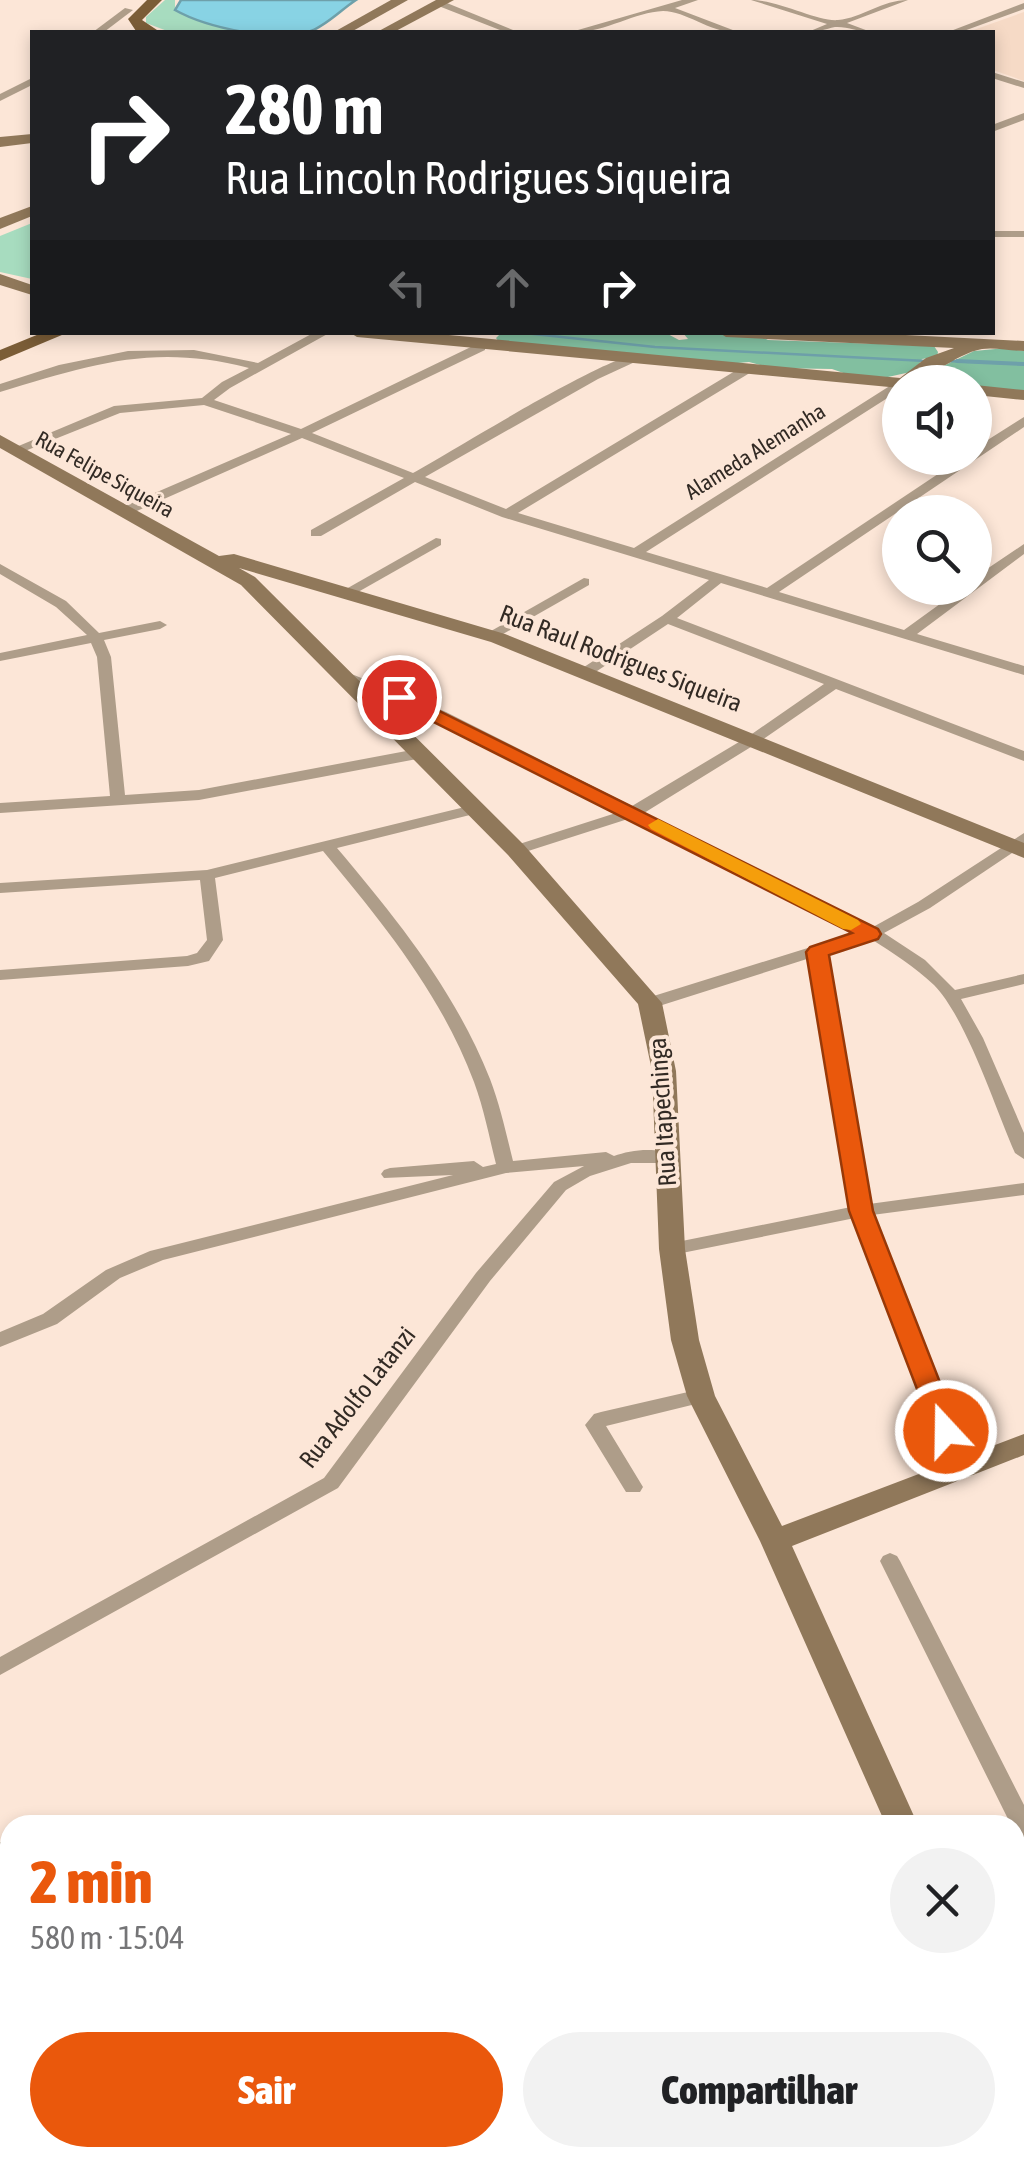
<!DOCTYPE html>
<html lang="pt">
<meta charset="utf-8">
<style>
:root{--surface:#fff;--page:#f2f2f2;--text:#202124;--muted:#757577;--accent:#ea580c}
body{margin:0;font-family:"Asap Condensed",sans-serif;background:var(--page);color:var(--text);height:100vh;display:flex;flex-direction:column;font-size:38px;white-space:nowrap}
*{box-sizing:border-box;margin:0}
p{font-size:32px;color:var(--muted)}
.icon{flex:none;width:55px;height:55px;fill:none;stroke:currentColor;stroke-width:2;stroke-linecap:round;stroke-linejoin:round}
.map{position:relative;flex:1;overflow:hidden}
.sheet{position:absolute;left:0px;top:1815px;width:1025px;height:352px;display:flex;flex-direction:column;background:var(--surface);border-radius:30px 30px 0 0;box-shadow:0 5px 15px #0003}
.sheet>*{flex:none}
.top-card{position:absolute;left:30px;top:30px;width:965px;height:305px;border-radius:0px;box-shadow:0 5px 15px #0003;background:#202124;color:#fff;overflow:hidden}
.buttons{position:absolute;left:882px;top:365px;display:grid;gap:20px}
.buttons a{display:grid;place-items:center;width:110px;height:110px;border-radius:50%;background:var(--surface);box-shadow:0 5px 15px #0003;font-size:50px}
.pin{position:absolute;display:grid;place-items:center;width:85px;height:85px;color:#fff;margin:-42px;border:5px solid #fff;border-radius:50%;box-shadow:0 2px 10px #0007}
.me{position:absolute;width:110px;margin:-55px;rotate:339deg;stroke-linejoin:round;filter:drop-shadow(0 0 8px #0008)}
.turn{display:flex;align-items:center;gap:35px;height:210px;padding:0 30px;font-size:45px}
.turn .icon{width:130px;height:130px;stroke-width:2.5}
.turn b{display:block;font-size:70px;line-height:85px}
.lanes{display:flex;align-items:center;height:95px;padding:0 30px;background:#0003;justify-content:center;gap:50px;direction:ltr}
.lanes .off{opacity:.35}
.round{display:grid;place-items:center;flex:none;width:105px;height:105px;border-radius:52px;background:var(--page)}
.summary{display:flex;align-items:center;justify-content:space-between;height:170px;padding:0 30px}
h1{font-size:60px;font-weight:800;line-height:75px;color:var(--accent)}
.primary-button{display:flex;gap:20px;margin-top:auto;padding:20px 30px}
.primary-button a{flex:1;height:115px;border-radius:60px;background:var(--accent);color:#fff;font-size:40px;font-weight:800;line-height:115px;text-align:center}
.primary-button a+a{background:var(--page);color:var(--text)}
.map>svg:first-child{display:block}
.built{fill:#f6dac6}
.green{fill:#a7dcbf}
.forest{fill:#82bfa0}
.water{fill:#88d3e4;stroke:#6ea0aa;stroke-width:2.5}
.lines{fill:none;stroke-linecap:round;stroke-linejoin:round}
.stream-far1{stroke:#6ea0aa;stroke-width:2.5}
.stream{stroke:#6ea0aa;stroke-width:4}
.street{fill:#ae9d89;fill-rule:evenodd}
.secondary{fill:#90785a;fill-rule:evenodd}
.primary{fill:#7b5d37;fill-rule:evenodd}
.route{fill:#ea580c;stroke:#983908;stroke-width:2.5}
.slow{fill:#f59e0b}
.labels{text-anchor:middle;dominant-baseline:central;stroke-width:8;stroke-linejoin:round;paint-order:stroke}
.far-street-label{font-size:22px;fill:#322a24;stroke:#fce6d7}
.street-label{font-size:25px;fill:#322a24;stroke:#fce6d7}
</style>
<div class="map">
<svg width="1024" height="2167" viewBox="0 0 1024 2167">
<rect width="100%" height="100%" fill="#fce6d7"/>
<!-- built -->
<path class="built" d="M1024,12V81L993,70L992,32H968Z"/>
<!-- green -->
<g class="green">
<path d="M165,0H175V10L239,32H170L146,23V17Z"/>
<path d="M32,223V279L0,272V236Z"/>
</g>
<!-- forest -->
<g class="forest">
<path d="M502,332H664L679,340L688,339L683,333L752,332L768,340L934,346L938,352L937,357L922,359L915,371L888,377L852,376L832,369L771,368L749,362L727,364L499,342L496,338Z"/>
<path d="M1006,348L1024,351V392L975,387V382H941L932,376L935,370L974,351Z"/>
</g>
<!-- water -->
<path class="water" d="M181,0H356C342,9 327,25 311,31C279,44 205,27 175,10Z"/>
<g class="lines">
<!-- stream-far1 -->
<g class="stream-far1">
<path d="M515,332L655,347L926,361"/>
<path d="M947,361L1022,364"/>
</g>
<!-- stream -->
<path class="stream" d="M957,361L1024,364"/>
<!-- street -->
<g class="street">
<path d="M682,0H698L675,8L738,32C711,34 687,11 663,11C634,12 603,34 571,32Z"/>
<path d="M751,0C779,0 818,22 838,20C862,18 882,0 908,0L847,23L871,32C859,32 846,26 835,27C825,29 819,32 808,32L827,24Z"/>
<path d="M436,1H442L518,32H505L436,5Z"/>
<path d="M1024,3V9L961,32H948Z"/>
<path d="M125,8L133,10L104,32H93Z"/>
<path d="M992,72L1024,82V88L992,78Z"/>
<path d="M32,78V85L0,101V94Z"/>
<path d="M1024,113V120L992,132V125Z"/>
<rect x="992" y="231" width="32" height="6"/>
<path d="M315,332H331L230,388L214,400L301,429L477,344H485V350L312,433L413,473C451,452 607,355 637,355V361L598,379L425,477L506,509L745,365H753V371L518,513L634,548L896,382H904H900V390L646,552L767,588L962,458H975V448L1024,417V427L779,592L904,630L962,588H975V577L1024,544V554L917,634L1024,666V675L721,583L677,618L1024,751V761L836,689L759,742L644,813L873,927L918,902L1024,833V845L930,908L884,933L925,960L955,990L1024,974V984L961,999L983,1038L1024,1133V1159L1015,1153C995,1108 967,1019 934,985C915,967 893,953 871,939L826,954L869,1204L1024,1183V1195L872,1215L970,1467L967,1472H953L950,1467L855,1218L672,1255L663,1249L672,1243L851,1207L810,958L656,1007L650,1008L642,1003L644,999L859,932L631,818L522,853H510L508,850L510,847L619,812L485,742L332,674L334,671H344L446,712L632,806L749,736L824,684L668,624L591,675H581V669L662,616L709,580L502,517L415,482L321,536H311V530L404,478L302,438L130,514H120V508L291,434L204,405L120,413L20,453L15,454L9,450L114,406L202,398L222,382L249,368C152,343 91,365 0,392V384L59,365L128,351L194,350L258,363Z"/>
<path d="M436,538L441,539V545L351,596L346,597L339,593Z"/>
<path d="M0,564L66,601L99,633L160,621L167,625L160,629L104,640L111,657L125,795L199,790L417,749L425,754L417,759L199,800L0,813V803L110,796L97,657L91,643L0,661V653L87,635L56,607L0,574Z"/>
<path d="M584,578L589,579V585L496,638H486L484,635Z"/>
<path d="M473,805L481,810L478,813L337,848C397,919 455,991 490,1079C500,1105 506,1133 513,1161L606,1152L614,1156C631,1150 659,1146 674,1157L665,1163H631L590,1176L566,1190L490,1281L338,1488L0,1675V1657L324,1478L476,1273L554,1182L584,1166L506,1173L163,1260L120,1278L57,1324L0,1347V1332L43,1314L106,1270L150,1251L453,1175L384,1178L381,1174L384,1170L390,1168L474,1161L483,1167L496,1164C489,1136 484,1109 474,1082C441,994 382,922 323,851L215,878L223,940L209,961L188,966L0,980V970L187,956L197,953L207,940L200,880L0,893V883L207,870Z"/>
<path d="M701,1389L708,1391L711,1396L708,1401L606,1426L643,1487L640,1492H626L585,1425L594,1414L601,1412Z"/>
<path d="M890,1553L897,1556L900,1561L1024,1805V1837L1016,1835L1015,1825H1011L880,1561L883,1556Z"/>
<path d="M943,2158H968L972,2167H946Z"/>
</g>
<!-- secondary -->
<g class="secondary">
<path d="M391,0H408L351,32H334Z"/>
<path d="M436,0H454L394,32H377Z"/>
<path d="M32,134V143L0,147V137Z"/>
<path d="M32,206V216L0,229V218Z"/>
<path d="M0,274L32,285V295L0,285Z"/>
<path d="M349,332H417L900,378L926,358L954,348L726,337L718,332H847L1024,341V351C1011,351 995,347 982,349C954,354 929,382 900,382V388L357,337Z"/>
<path d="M975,385L1024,390V400L975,395Z"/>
<path d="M0,435L219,556L234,554L505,634L1024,843V858L491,642L239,568L255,577L524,845L662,1003L676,1071L685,1249L699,1340L715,1396L782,1526L1024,1434V1455L792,1546L918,1825H886L760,1541L687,1396L671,1340L659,1249L652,1071L638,1004L508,855L241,585L0,448Z"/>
<path d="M1015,2052L1024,2055V2102L1015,2099Z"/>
</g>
<!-- primary -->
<g class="primary">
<path d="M147,0H162L142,20L160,32L136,31L128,19Z"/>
<path d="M44,332H69L0,361V350Z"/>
<path d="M0,1842L10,1845V1884L0,1880Z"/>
<path d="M0,1882L10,1886V1926L0,1922Z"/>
<path d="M150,2158H224L228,2167H154Z"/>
</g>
</g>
<!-- route -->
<path class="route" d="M399,691L878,929L881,934L878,939L829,955L873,1211L959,1431L955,1437H937L933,1431L849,1211L806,952L810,947L852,933L392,701V693Z"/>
<!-- slow -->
<path class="slow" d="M658,819L858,920L861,924L851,930L843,929L651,829L648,825Z"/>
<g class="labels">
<!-- far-street labels -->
<g class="far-street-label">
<text transform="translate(755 451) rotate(-32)">Alameda Alemanha</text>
<text transform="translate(105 474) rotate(29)">Rua Felipe Siqueira</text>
</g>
<!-- street labels -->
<g class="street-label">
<text transform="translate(621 658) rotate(21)">Rua Raul Rodrigues Siqueira</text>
<text transform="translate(662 1112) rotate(-94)">Rua Itapechinga</text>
<text transform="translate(357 1397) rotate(-52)">Rua Adolfo Latanzi</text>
</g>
</g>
</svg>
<div class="buttons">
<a><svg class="icon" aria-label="sound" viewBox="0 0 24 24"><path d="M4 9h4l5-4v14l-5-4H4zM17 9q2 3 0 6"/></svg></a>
<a><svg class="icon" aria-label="search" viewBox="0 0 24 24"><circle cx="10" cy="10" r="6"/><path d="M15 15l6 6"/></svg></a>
</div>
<div class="pin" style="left:399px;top:697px;background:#d93025"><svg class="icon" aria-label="arrive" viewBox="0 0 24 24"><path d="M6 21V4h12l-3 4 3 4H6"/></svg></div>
<svg class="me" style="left:946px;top:1431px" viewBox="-20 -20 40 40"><circle r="17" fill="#ea580c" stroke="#fff" stroke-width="3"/><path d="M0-11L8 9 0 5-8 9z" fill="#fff"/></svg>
<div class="top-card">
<div class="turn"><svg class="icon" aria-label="right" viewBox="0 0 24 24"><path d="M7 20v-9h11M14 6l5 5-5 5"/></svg><div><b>280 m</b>Rua Lincoln Rodrigues Siqueira</div></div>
<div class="lanes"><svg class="icon off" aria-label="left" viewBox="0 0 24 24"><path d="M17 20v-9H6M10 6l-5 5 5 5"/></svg><svg class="icon off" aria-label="ahead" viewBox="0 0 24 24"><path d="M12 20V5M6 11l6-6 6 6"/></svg><svg class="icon" aria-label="right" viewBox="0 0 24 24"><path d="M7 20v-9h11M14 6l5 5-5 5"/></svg></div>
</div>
<section class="sheet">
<div class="summary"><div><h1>2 min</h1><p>580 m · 15:04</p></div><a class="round"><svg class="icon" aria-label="close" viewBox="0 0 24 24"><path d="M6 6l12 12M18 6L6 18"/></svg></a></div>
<div class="primary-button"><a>Sair</a><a>Compartilhar</a></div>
</section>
</div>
